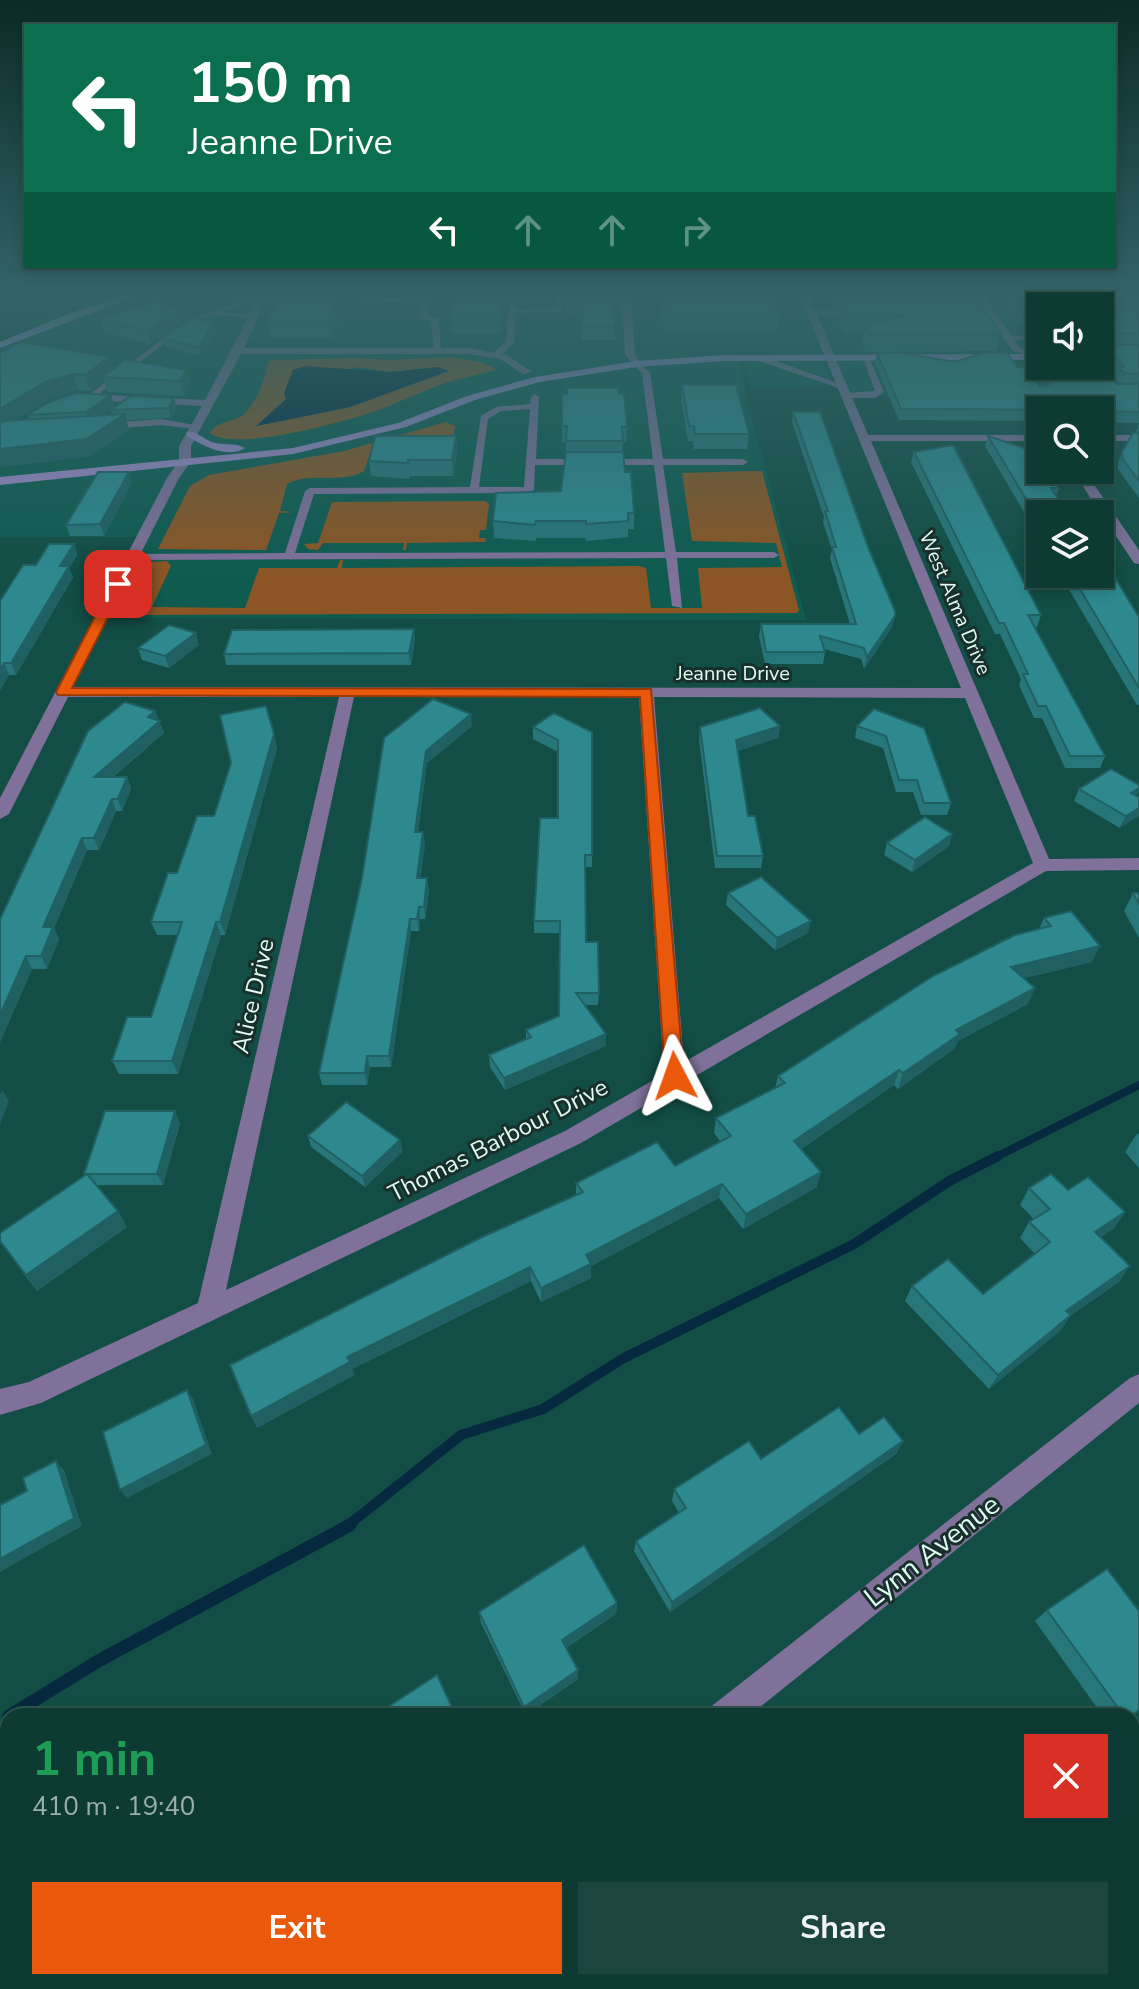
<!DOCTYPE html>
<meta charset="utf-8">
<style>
:root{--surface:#0e3a34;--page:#1c4540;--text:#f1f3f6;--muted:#9badac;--line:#2e544f;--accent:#ea580c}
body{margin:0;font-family:"Nunito Sans",sans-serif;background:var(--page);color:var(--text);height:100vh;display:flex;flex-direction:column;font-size:30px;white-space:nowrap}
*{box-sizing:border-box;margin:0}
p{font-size:26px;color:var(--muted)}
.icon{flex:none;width:44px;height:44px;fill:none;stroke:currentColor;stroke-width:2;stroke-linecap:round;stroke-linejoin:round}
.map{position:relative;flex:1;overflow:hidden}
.details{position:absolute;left:0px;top:1708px;width:1140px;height:282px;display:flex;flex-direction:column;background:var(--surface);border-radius:24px 24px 0 0;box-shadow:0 4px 12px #0003,0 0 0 2px var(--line)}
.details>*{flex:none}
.banner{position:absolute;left:24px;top:24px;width:1092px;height:244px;border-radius:0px;box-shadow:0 4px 12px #0003,0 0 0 2px var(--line);background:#0b6e4f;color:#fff;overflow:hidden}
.tools{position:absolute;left:1026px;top:292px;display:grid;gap:16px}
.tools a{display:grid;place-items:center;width:88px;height:88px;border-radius:0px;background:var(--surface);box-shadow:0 4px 12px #0003,0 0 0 2px var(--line);font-size:40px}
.pin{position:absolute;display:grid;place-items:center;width:68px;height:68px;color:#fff;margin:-34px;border-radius:16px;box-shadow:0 4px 12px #0006}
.me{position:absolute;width:88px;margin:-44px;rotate:356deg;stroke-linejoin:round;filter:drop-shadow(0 0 6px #0008)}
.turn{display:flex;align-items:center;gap:28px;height:168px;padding:0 32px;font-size:36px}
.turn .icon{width:104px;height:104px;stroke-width:2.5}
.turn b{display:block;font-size:56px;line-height:68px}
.lanes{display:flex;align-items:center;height:76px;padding:0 32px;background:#0003;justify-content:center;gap:40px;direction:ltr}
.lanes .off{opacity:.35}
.round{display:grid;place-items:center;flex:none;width:84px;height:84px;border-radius:0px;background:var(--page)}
.head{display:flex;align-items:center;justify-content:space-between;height:136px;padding:0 32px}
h1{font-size:48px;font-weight:700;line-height:60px;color:#1e9e55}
.cta{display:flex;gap:16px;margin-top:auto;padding:16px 32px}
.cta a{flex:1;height:92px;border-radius:0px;background:var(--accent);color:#fff;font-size:32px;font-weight:700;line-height:92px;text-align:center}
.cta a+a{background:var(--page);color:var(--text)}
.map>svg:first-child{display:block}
.built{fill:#0f5b50;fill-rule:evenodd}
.green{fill:#8c5624;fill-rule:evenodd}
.water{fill:#06293f}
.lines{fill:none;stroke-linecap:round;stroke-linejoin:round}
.stream-far2{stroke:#06293f;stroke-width:8}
.stream-far1{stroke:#06293f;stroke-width:10}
.stream{stroke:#06293f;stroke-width:13}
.service{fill:#7f7199;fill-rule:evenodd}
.minor{fill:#7f7199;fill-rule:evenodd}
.secondary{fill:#a089c8;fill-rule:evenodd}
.primary{fill:#b99bec;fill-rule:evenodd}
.wall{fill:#27767a}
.shaded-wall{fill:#206063}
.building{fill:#2d898e;stroke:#206063;stroke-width:2}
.route{fill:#ea580c;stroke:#983908;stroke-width:2}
.labels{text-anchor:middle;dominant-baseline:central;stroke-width:6;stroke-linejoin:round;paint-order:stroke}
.far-street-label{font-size:20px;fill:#dffcf5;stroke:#182f2b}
.street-label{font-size:24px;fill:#dffcf5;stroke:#182f2b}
.near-street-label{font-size:28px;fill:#dffcf5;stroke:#182f2b}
</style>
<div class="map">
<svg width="1139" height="1989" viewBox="0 0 1139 1989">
<rect width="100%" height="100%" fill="#124e45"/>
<!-- built -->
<g class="built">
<path d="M131,296H630L635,309L1139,305V396L847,397L830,357L735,353L806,620L114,618L134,557L144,537H0V346ZM1040,306H1100V366H1040Z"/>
<path d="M744,360H823L834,386L751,388Z"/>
</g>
<!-- green -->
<g class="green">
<path d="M453,357L484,363L497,370C481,374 464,377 449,382C421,391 395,405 367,414C337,423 235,452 210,433C218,420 232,423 243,415C255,406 267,376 268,362L272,360L353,358L390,360ZM355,367L391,372L438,367L448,371L350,407L257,426L286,399Z"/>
<path d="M446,422L455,426L452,446L375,449L370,453L364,471C340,485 311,471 287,484L280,511L294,512L279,513L266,550L158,549L190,486L209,475L344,451Z"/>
<path d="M751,471H762L799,610L797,613L128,615L151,562L167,561L171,566L152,607L245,608L259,568H337L340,560H343L342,568L639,566L646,568L651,608H702L698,568L782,567L776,543L692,541L682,473Z"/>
<path d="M486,501L489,504L486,530H480L479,538H486L485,542L407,543L406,550H403L404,543H323L318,550L308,549L304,544L318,543L332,502Z"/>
</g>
<!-- water -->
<path class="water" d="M305,366L391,372L438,367L449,371L350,407L256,426L286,399L284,393L293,370Z"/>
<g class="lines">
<!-- stream-far2 -->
<path class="stream-far2" d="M994,1158L1139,1085"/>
<!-- stream-far1 -->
<path class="stream-far1" d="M346,1527L461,1435L543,1409L622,1359L854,1244L951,1180L998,1156"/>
<!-- stream -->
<path class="stream" d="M9,1716L100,1660L350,1525"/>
<!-- service -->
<g class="service">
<path d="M424,296H432L427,316L439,319L441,353L434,351L431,321L419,318L423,302H363L359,300Z"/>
<path d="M510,296H518L517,309L554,308L555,296H563L560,312L516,313L514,343L499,357H493V353L506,342Z"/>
<path d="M250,297L253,301L223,312L254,315L257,319C243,319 226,314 213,316C188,321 116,381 93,399L86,397L169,334L199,316Z"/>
<path d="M811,311H858L862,313L858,315H808Z"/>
<path d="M1006,336H1040V340H1003Z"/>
<path d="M753,355H759L846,386L839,388L753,359Z"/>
<path d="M862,355L869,357L884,392L875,398H844V394L847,393L875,391Z"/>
<path d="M636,362L650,372L663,459H743L748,462L743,465H663L676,552H774L779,555L774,558H677L682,608L672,606L666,558L132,560L127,557L132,554L285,553L305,491L310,488L470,487L481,416L496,407L530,404L531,397L535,394L539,397L536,459H653L642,373L632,364ZM530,409L524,487H479L488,419L501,411ZM535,465H654L665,552L295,553L314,494L529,493L534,490Z"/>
<path d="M161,419L200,426L196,429L161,425L106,429L102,426L106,423Z"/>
</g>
<!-- minor -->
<g class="minor">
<path d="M259,296H268L244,348H469L507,355L532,372L523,374L500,359L469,354H241L191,446V461L179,478L73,687L961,688L800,296H809L868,435H1040V441H871L1049,859L1139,858V870L1046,871L581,1143L41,1403L0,1415V1389L29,1382L198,1303L339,697H68L9,814L0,819V798L167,478L179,461V446L202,406L86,400L81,397L86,394L205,400ZM354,697H639L664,1074L565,1131L226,1290ZM654,697L965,698L1033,863L684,1062Z"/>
<path d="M622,296H631L635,355L641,364L636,367L625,355Z"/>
<path d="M975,296H984L1019,347L1039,355V359L1013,351Z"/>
<rect x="1100" y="435" width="39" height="6"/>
<path d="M1072,470H1084L1139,550V564L1134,563Z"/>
<path d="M1139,1374V1403L749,1716H708L713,1705L1130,1378Z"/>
<path d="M345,1982H387L384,1989H342Z"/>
<rect x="711" y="1982" width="36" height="7"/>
</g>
<!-- secondary -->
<g class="secondary">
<rect x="1100" y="346" width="39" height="6"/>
<path d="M1040,354V360L725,361L636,367L540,382L475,400L406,427L293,454L0,485V477L293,448L398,423L467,396L535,377L636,361L725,355Z"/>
<path d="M187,432C198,431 202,438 212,442C223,446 235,442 245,448C227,459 203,446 187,436Z"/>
</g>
<!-- primary -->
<path class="primary" d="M123,296H137L0,348V342L68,314Z"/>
</g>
<!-- wall -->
<g class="wall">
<path d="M347,296L331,338H271L268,320Z"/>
<path d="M456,296H509L506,309H503L500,334H452L451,319Z"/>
<path d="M520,296H553L551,305L520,306Z"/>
<path d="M564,296H598V301L615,326V340H582V314H567Z"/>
<path d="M659,296H771L779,317L777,332H665Z"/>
<path d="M828,296H957L959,299L958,301L1001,334L996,351L866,352L862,344L864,332H843L837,318L839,308H833Z"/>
<path d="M1001,296H1139V307H1123L1122,310L1139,316V344L1100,343V306H1040V331H1027Z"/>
<path d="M100,319L182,323L151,344L104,332Z"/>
<path d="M215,333L201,356L165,347L162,338Z"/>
<path d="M1106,345H1139V498L1118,469V463L1122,452L1138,432H1136L1139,423L1100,422V410H1040V421L899,420L875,364L877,353L955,362L1017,367L1040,386H1043L1037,377L1040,367L1120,384L1114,377L1116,371L1102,355Z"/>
<path d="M0,353L109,357L113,369L186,370L190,385L184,396L107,392L104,380L90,391L78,390L52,397L13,421L29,420L28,415L111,395L114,405L99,415L112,414L111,410L177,408L171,418L126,420L129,430L91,456L0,467Z"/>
<path d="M682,385L749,434L747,449H694L693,441H688L681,400Z"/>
<path d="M562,394H619L627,427L626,442H623L622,452L625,472L634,513V529H628V537L586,541V538H536V541L494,538L493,521L561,491L566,452V442H562Z"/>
<path d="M793,412L892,627L864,669L861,659L824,649L825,652L823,664H765L759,636L761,624H850L830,558L832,550L823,522L824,517L792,422Z"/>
<path d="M456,436L457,452L453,476H410L409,479L371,476L369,461Z"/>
<path d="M988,436L1059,488L1056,495L1040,514V539L985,446Z"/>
<path d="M914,452L1041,615L1037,627H1034L1105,756L1100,768H1065L1042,718H1034L1019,685L1021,679L1000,634H995L911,462Z"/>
<path d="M129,472L132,483L104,536H70L66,525Z"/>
<path d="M74,544L77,555L69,568L73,577L16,675H9L0,690V601L36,565Z"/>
<path d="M1060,574H1100L1139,617V705H1137Z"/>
<path d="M414,629L415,641L411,665H226L224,654Z"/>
<path d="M199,645L169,668L142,660L138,648Z"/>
<path d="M874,709L951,803L947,815H921L913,792H896L883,748L855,738L857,726Z"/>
<path d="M155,711L164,733L113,777H127L131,789L122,811H116L99,850H87L54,928L59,939L47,969H32L0,1042V919Z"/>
<path d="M472,726L427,763L418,832L425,844L420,878L429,891L425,919H420L419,931H411L391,1067H370L367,1085H322L319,1073L362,878L384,738Z"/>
<path d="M780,726L778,738L737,751L748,816L763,856L761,868H715L699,739L700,727Z"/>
<path d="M533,727L592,732V867H585L586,942L599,993L598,1005H585L606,1046L505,1090L490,1067L489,1055L526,1039V1030L559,1016L560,933H534V921L558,818V752L533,739Z"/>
<path d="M277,748L225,935H221L178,1074H119L112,1061L151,1017L178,935H157L151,922L177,873L214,816Z"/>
<path d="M1139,785V791L1120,828L1074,801L1079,789Z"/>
<path d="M952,834L949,846L912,872L884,855L887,843Z"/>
<path d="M728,893L808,933L775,950L726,905Z"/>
<path d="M1133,893H1139V938L1124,911Z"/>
<path d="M1044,918L1092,962L1024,978L1028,1004L958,1041L954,1049L898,1089L894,1085L801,1149L817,1187L743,1229L719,1198L591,1266V1278L541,1302L531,1281L352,1369L354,1375L257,1428L576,1195V1183L675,1166L721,1142L714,1133L716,1118L775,1088L778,1076L1039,929Z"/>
<path d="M180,1123L163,1185H96L118,1211L127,1227L37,1291L0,1242L85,1176L84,1174Z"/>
<path d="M1139,1133V1168L1125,1152L1136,1135Z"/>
<path d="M308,1136L400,1140L402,1152L365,1187L311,1147Z"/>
<path d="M1029,1188L1068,1190L1125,1212L1114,1228L1101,1237L1119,1282L1071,1315L1060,1331L989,1389L905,1301L912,1286L983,1294L1035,1254L1020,1238L1029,1222L1034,1219L1020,1205Z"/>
<path d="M859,1434L903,1441L896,1454L670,1612L634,1551L636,1541L679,1513L672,1501L674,1489L761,1459Z"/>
<path d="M617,1603L616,1614L566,1648L578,1670V1679L526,1715L481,1623L479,1612Z"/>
<path d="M1047,1610L1131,1716H1103L1035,1621Z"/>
<rect x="1132" y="1794" width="7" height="119"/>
<rect x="839" y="1982" width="82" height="7"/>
</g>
<!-- shaded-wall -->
<g class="shaded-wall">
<path d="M338,296H347L331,338L329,320Z"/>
<path d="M503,296V309L500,334V319Z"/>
<path d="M505,296H509L506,309Z"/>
<path d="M179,309L182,323L151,344L147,330Z"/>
<path d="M213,323L215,333L201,356L199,347Z"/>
<path d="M109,357L114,372L103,377L104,380L90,391L85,375Z"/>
<path d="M186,370L190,385L184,396L180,381Z"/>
<path d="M73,374L78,390L52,397L0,428V409L47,381Z"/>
<path d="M111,395L114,405L89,422L86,412Z"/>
<path d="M174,398L177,408L171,418L168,408Z"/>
<path d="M125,414L129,430L91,456L0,467V449Z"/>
<path d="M456,436L457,452L453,476L452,460Z"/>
<path d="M129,472L132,483L104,536L100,524Z"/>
<path d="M74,544L77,555L69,568L73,577L16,675L11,663L60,566Z"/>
<path d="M895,616L892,627L864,669L867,657Z"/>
<path d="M414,629L415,641L411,665L409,653Z"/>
<path d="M196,633L199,645L169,668L165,656Z"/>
<path d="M4,663L9,675L0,690V670Z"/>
<path d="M155,711L164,733L98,789L94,777L148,717Z"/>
<path d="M471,714L472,726L427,763L416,844L415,832L426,751Z"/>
<path d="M780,726L778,738L734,752L736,740Z"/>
<path d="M274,734L277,748L225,935L220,922Z"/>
<path d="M127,777L131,789L122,811L118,799Z"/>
<path d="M1139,788V791L1136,798L1131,793Z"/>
<path d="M112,799L116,811L99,850L94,838Z"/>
<path d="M1139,808V816L1120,828L1126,816Z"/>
<path d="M423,832L425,844L419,891L417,878Z"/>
<path d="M952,834L949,846L912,872L915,860Z"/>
<path d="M82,838L87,850L54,928L59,939L47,969L41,956L43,927Z"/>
<path d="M427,878L429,891L425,919L424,907Z"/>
<path d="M419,907L420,919L419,931L417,919Z"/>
<path d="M410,919L411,931L391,1067L389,1056Z"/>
<path d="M811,921L808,933L775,950L777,938Z"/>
<path d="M216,922L221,935L178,1074L172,1061Z"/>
<path d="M1100,946L1092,962L1005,983L1011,967Z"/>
<path d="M26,956L32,969L0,1042V1015Z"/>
<path d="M1035,988L1028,1004L958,1041L954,1049L898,1089L903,1073L956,1030Z"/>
<path d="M606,1034V1046L505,1090L504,1078Z"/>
<path d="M367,1056L370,1067L367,1085L365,1073Z"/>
<path d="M899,1070L894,1085L790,1156L794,1141Z"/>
<path d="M2,1090L9,1101L0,1124V1095Z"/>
<path d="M175,1111L180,1123L163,1185L157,1174Z"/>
<path d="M400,1140L402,1152L365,1187L362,1176Z"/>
<path d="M821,1172L817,1187L743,1229L746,1214Z"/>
<path d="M722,1184L719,1198L591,1266V1278L541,1302V1288L586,1255Z"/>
<path d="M118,1211L127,1227L37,1291L26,1275Z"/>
<path d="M1125,1212L1114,1228L1084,1248L1095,1232Z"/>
<path d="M1130,1266L1119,1282L1055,1326L1066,1311Z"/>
<path d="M530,1267L531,1281L352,1369L354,1375L257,1428L251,1416L347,1357Z"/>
<path d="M1071,1315L1060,1331L989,1389L998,1375Z"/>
<path d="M187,1390L193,1399L212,1454L127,1498L120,1490Z"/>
<path d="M903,1441L896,1454L670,1612L672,1602Z"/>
<path d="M56,1461L64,1470L82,1526L0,1572V1559Z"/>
<path d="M617,1603L616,1614L562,1650V1640Z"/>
<path d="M578,1670V1679L526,1715L524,1707Z"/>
<path d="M37,1982H52L54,1989H39Z"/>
</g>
<!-- building -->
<g class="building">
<path d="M280,296H338L329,320H268Z"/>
<path d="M456,296H502L500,319H451Z"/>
<path d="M566,296H598V299H567Z"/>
<path d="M662,296H771L779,317H666Z"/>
<path d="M833,296H957L959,299H834Z"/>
<path d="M1011,296H1139L1122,297L1125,300L1101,301L1100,307L1103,310H1131L1139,316V334L1103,333L1100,338V306H1040V321H1030Z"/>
<path d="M154,301L179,309L147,330L100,319Z"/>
<path d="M582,301H613L615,326H582Z"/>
<path d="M840,301H978L1001,334H869L865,326L903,315H846Z"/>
<path d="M194,317L213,323L199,347L162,338Z"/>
<path d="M21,342L109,357L85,375L73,374L47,381L0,409V353Z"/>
<path d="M1106,345H1139V374L1124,373L1118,367H1124Z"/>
<path d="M877,353H902L955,362L982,353H1007L1017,367H1024L1040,386L1048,385L1049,379L1040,367L1061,369L1101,367L1117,384H1139V412L1100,411V410L901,409Z"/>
<path d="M125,360L186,370L180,381L103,377Z"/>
<path d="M682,385H736L749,434H695L694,426H689Z"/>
<path d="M567,388H618L619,394H624L627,427H622L623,441H566L567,426H562V394H567Z"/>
<path d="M76,393L111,395L86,412L28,415L50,402Z"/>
<path d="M130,396L174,398L168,408L111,410Z"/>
<path d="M793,412H820L868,547L895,611V616L867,657L864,648L820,636L825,652H766L761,624H856L832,547H836L825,511H828Z"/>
<path d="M125,414L86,439L0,449V423L4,421Z"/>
<path d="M1139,432V481L1122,458V452L1133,433Z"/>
<path d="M375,436H456L452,460H408V463L369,461Z"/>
<path d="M988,436L1036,452L1040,458V470H1047L1059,488H1051L1068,514H1040V522Z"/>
<path d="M953,445L1041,615H1028L1105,756H1070L1046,706H1038L1023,674H1028L1004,623H999L914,452Z"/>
<path d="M566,452H623L625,472H631L634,513H628V521L586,524V521H536L535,525L493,521L496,493L561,491Z"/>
<path d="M98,472H129L100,524L66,525Z"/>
<path d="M49,544H74L60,566H69L11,663H4L0,670V601L23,565H36Z"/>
<path d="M1100,553L1139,617V688L1071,574H1100Z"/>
<path d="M169,625L196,633L165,656L138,648Z"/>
<path d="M414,629L409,653L224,654L232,630Z"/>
<path d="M433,699L471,714L426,751L415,832H423L417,878H427L424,907H419L417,919H410L389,1056H367L365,1073H319L362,878L384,738Z"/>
<path d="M125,702L155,711L148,717L160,721L94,777H127L118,799H112L94,838H82L43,927H53L41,956H26L0,1015V919L88,731Z"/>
<path d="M266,706L274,734L220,922H216L172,1061H112L127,1017H151L182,922H151L168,873H177L197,816H214L231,763L220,715Z"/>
<path d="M760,708L780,726L736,740L748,816H755L763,856H717L700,727Z"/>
<path d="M874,709L924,728L951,803H924L917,780H899L886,736L857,726Z"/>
<path d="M554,713L592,732V855H585L586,942H598L599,993H576L606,1034L504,1078L489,1055L531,1037L526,1030L559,1016L560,921H534L540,818H558V740L533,727Z"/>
<path d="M1111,769L1139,785V788L1131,793L1139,797V808L1126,816L1079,789Z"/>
<path d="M925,817L952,834L915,860L887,843Z"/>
<path d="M761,877L811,921L777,938L728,893Z"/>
<path d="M1133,893H1139V904Z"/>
<path d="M1071,911L1100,946L1011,967L1035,988L956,1030L960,1034L903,1073L899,1070L794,1141L821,1172L746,1214L722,1184L586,1255L591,1264L541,1288L530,1267L347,1357L350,1362L251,1416L230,1365L480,1238L583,1192L576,1183L657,1142L675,1166L731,1136L716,1118L785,1083L778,1076L933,976L1015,935L1051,926L1044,918Z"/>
<path d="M346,1102L400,1140L362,1176L308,1136Z"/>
<path d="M105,1111H175L157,1174H84Z"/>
<path d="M87,1174L118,1211L26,1275L0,1241V1233Z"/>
<path d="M1051,1174L1068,1190L1088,1177L1125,1212L1095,1232L1130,1266L1066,1311L1071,1315L998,1375L912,1286L948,1259L983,1294L1050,1242L1029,1222L1050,1209L1029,1188Z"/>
<path d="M187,1390L206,1445L120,1490L103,1432Z"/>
<path d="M839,1407L859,1434L884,1417L903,1441L672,1602L636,1541L686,1508L674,1489L749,1441L761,1459Z"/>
<path d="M56,1461L74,1518L0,1559V1505L27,1491L23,1478Z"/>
<path d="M584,1545L617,1603L562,1640L578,1670L524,1707L479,1612Z"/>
<path d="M1107,1569L1139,1611V1710L1131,1716H1124L1047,1610Z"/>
<path d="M437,1675L456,1716H374Z"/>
<path d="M1132,1794H1139V1882L1132,1855Z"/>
<path d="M8,1948V1982H37L39,1989H0V1954Z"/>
<path d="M847,1982H921V1989H848Z"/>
</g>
<!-- sky -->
<linearGradient id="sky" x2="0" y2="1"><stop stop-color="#0a2b26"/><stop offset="0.51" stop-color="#336368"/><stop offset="1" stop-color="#336368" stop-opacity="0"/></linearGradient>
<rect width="1139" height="575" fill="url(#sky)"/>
<!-- route -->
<path class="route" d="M118,580L125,584L72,688L651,689L684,1076L681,1082H668L665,1076L640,697L58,695L56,692L112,584Z"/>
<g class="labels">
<!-- far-street labels -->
<g class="far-street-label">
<text transform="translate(955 603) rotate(67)">West Alma Drive</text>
<text x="733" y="673">Jeanne Drive</text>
</g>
<!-- street labels -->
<g class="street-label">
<text transform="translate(253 996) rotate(-77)">Alice Drive</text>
<text transform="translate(498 1140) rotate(-27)">Thomas Barbour Drive</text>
</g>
<!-- near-street labels -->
<g class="near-street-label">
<text transform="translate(932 1551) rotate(-38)">Lynn Avenue</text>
</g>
</g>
</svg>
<div class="tools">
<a><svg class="icon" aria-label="sound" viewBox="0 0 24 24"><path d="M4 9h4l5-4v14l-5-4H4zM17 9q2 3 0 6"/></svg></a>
<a><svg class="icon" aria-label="search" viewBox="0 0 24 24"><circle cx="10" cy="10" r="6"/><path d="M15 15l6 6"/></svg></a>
<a><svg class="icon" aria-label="layers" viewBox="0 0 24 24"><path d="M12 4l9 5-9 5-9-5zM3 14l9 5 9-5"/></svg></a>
</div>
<div class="pin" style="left:118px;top:584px;background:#d93025"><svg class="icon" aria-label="arrive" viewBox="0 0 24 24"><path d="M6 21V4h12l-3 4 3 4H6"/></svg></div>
<svg class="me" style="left:675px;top:1076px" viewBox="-20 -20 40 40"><path d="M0-17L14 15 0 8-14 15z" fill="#ea580c" stroke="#fff" stroke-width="4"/></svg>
<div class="banner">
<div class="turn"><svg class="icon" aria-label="left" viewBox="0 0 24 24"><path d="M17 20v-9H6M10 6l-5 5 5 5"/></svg><div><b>150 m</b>Jeanne Drive</div></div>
<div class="lanes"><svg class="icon" aria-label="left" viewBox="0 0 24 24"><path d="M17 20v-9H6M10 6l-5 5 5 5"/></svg><svg class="icon off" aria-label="ahead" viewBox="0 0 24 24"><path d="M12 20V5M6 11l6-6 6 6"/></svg><svg class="icon off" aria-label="ahead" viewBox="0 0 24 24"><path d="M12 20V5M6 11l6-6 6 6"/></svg><svg class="icon off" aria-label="right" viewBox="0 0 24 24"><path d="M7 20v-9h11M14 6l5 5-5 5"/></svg></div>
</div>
<section class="details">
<div class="head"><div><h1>1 min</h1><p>410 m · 19:40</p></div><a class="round" style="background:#d93025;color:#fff"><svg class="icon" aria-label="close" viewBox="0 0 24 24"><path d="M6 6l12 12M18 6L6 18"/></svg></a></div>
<div class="cta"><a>Exit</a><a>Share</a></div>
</section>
</div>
